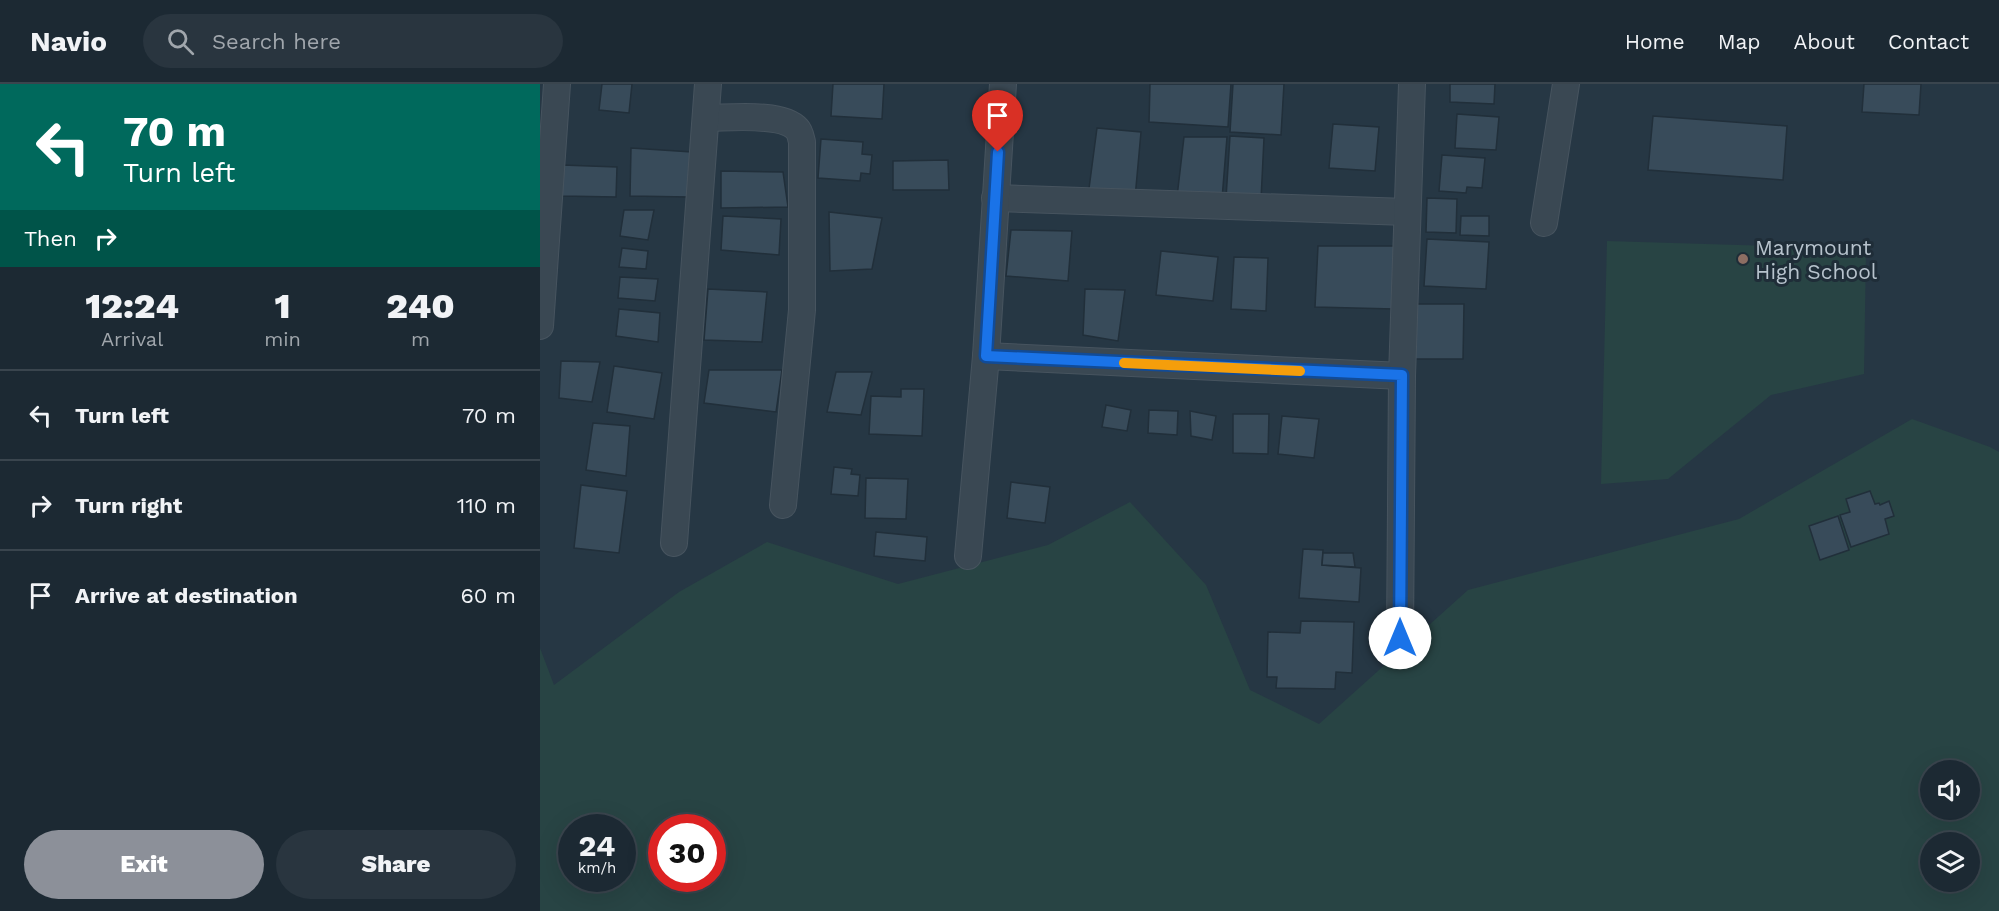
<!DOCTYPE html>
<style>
:root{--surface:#1c2933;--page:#29353f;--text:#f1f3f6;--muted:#a0a6ac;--line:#3a454e;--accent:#8c9099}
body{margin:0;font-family:"Work Sans",sans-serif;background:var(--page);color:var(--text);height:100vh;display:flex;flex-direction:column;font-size:22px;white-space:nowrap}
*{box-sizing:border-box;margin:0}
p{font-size:20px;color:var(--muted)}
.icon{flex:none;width:33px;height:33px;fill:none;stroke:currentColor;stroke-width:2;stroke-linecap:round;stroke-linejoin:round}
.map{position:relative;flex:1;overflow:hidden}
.details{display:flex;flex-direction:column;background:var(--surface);width:540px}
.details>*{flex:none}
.guide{background:#00695c;color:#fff;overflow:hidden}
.tools{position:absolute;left:1380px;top:676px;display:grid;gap:12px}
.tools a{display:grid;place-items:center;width:60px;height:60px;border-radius:50%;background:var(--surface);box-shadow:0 6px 24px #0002,0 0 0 2px var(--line);font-size:30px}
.speed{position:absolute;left:18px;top:730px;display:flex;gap:12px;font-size:30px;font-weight:700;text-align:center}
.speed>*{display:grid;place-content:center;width:78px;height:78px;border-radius:50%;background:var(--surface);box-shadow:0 6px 24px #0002,0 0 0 2px var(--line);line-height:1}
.speed small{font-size:15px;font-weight:400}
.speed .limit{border:9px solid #d22;background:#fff;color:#111}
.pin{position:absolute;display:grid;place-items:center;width:51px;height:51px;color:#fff;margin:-62px -26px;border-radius:50% 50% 50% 0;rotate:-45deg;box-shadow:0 0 6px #0007}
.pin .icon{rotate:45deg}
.me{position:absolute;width:66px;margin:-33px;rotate:0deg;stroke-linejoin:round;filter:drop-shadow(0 0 4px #0008)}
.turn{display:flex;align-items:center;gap:21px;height:126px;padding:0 24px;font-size:27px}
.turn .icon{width:78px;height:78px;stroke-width:2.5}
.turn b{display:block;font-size:42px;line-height:51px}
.then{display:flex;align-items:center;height:57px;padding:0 24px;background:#0003;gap:12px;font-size:22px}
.eta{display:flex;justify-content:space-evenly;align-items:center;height:102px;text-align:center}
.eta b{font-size:36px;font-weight:800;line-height:42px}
.cta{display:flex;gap:12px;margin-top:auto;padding:12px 24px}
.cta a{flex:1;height:69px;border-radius:36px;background:var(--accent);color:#fff;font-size:24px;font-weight:800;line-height:69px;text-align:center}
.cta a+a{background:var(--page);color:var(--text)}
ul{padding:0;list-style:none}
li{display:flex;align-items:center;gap:18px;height:90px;padding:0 24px;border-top:2px solid var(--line)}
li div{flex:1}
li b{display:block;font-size:22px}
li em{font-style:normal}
header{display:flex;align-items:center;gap:36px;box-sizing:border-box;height:84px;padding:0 30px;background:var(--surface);border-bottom:2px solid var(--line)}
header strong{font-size:28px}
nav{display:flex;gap:33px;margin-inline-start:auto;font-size:21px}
.search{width:420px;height:54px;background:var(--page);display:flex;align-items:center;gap:15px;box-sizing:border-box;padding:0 21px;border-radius:33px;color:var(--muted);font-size:22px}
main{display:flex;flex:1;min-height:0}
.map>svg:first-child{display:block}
.green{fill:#284444;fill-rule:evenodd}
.building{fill:#384b5a;stroke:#212f3a;stroke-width:1.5}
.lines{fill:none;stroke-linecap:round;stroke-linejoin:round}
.minor-casing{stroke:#47545f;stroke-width:28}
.minor{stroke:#3a4853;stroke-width:26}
.route-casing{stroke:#114b97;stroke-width:15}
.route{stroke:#1a73e8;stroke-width:10}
.slow{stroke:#f59e0b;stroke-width:10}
.education-dot{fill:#8d6e63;stroke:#1f2d38;stroke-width:2}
.labels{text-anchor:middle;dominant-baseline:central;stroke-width:6;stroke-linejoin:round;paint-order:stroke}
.poi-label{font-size:21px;fill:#b7c3cd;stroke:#1f2d38;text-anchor:start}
</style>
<header>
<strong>Navio</strong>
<div class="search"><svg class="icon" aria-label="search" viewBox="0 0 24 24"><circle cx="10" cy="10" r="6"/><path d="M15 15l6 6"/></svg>Search here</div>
<nav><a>Home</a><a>Map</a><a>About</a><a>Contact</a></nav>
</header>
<main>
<section class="details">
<div class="guide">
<div class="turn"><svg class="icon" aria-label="left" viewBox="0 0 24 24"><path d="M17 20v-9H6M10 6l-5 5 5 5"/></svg><div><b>70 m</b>Turn left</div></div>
<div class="then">Then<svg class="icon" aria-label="right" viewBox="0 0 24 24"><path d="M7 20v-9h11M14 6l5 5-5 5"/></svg></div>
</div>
<div class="eta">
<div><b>12:24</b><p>Arrival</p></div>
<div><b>1</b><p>min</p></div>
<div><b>240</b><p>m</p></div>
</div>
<ul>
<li><svg class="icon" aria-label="left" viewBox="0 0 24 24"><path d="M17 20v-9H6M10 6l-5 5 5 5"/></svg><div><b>Turn left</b></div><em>70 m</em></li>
<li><svg class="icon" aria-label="right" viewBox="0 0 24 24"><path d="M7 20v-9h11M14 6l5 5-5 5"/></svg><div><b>Turn right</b></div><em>110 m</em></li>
<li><svg class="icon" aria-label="arrive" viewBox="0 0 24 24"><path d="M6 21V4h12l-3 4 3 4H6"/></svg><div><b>Arrive at destination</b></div><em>60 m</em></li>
</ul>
<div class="cta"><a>Exit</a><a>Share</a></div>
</section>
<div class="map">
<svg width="1459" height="827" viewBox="0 0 1459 827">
<rect width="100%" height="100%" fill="#263744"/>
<!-- green -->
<g class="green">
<path d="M1067,157L1326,165L1324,290L1231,311L1128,395L1061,400Z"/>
<path d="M1372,335L1450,363L1459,368V827H0V564L14,601L139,508L227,458L358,500L508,461L590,418L666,501L710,606L779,640L928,506L1199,435ZM1390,687H1430V726H1390ZM32,744H82V795H32ZM122,744H172V795H122ZM1390,759H1430V798H1390Z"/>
</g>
<!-- building -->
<g class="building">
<path d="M62,0H92L89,29L59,26Z"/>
<path d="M293,0H344L342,35L291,32Z"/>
<path d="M610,0H691L688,43L609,38Z"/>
<path d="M693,0H744L741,51L690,48Z"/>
<path d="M910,0H955L954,20L910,18Z"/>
<path d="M1324,0H1381L1379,31L1322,28Z"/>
<path d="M917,30L959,33L956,66L915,64Z"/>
<path d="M1113,32L1247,42L1243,96L1108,86Z"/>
<path d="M793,40L839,43L835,87L789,84Z"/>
<path d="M557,44L601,48L595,114L548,112Z"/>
<path d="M690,52L724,54L721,116L686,114Z"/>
<path d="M644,53H687L682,115L637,113Z"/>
<path d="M281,55L323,58L322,70L332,71L330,90L321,89L320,97L278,94Z"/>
<path d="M91,64L152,68L149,113L90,112Z"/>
<path d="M902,71L945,74L942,104L927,103L926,109L899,107Z"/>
<path d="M408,76L409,106H353V77Z"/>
<path d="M22,81L77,83L76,113L22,112Z"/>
<path d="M181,87L243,88L248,123L181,124Z"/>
<path d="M887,114L917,115L916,149L886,148Z"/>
<path d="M84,126H114L108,156L80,152Z"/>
<path d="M289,128L342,134L332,185L290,187Z"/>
<path d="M183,132L241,135L239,171L181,166Z"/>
<path d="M921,132H949V152L920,151Z"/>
<path d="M471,146L532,147L528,197L466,192Z"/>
<path d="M887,155L949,158L946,205L884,202Z"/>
<path d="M778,162H857L854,225L775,223Z"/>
<path d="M82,164L108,167L106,185L79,183Z"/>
<path d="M621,167L678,173L673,217L616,211Z"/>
<path d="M694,173L728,174L726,227L691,225Z"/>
<path d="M80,193L118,195L115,217L78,214Z"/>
<path d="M168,205L227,208L222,258L164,256Z"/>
<path d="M545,205L585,206L578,257L543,251Z"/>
<path d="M868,220H924L923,275H867Z"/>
<path d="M79,225L120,229L118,258L76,252Z"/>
<path d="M21,277L60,278L52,318L19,314Z"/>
<path d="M74,282L122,289L114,335L67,328Z"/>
<path d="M169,286H242L236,328L164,319Z"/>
<path d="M296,288H332L321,331L287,328Z"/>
<path d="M361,305H384L382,352L329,350L331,312L361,313Z"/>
<path d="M566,321L591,326L587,347L562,343Z"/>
<path d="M609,326L638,327L637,351L608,349Z"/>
<path d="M650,327L676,332L672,356L651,352Z"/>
<path d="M693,330H729L728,370L693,369Z"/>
<path d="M742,332L779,335L774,374L738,370Z"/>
<path d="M53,339L90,342L86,392L46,386Z"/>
<path d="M294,383L312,385L311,390L320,391L318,412L291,410Z"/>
<path d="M326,394L368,395L366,435L325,434Z"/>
<path d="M471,398L510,403L505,439L467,434Z"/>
<path d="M41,401L87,407L79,469L34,464Z"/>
<path d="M1330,407L1335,420L1339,419L1340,421L1349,417L1354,432L1345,435L1349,450L1311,463L1300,431L1310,428L1306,415Z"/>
<path d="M1298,432L1309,466L1280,476L1269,442Z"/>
<path d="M336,448L387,453L385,477L334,472Z"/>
<path d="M763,465L783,466L782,481L821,484L819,518L759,514Z"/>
<path d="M783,469H813L815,483L782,481Z"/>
<path d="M761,537L814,538L812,589L796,588L795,605L736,604L737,593H727L728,548L760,549Z"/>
</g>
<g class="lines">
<defs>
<g id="minor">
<path d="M167,34C189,34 242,28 257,45C260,48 261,54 262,58V226L243,421"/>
<path d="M455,114L867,128"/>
<path d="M1004,139L1026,0"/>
<path d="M0,242L17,0"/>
<path d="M446,272L862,292"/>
<path d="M134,459L168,0"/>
<path d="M428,472L446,272L463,0"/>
<path d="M860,553L862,292L872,0"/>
</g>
</defs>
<!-- minor casing -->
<use href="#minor" class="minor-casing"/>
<!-- minor -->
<use href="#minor" class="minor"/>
</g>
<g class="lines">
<defs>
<path id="route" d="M458,68L446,272L862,291L860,554"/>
</defs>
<!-- route casing -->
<use href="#route" class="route-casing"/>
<!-- route -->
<use href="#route" class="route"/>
<!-- slow -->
<path class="slow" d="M584,279L760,287"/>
</g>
<!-- markers -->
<circle class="education-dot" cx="1203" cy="175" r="6"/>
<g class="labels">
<!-- poi labels -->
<g class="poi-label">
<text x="1215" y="163">Marymount<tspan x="1215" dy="24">High School</tspan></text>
</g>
</g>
</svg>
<div class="tools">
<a><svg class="icon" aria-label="sound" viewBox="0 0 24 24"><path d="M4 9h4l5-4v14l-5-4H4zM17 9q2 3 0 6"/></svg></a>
<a><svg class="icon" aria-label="layers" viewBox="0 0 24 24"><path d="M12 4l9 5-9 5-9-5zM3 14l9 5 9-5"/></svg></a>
</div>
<div class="speed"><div>24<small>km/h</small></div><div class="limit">30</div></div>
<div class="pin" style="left:458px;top:68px;background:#d93025"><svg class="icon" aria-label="arrive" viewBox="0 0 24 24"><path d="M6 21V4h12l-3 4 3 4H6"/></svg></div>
<svg class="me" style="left:860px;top:554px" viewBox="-20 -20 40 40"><circle r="19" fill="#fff"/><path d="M0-13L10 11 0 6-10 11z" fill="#1a73e8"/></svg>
</div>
</main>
